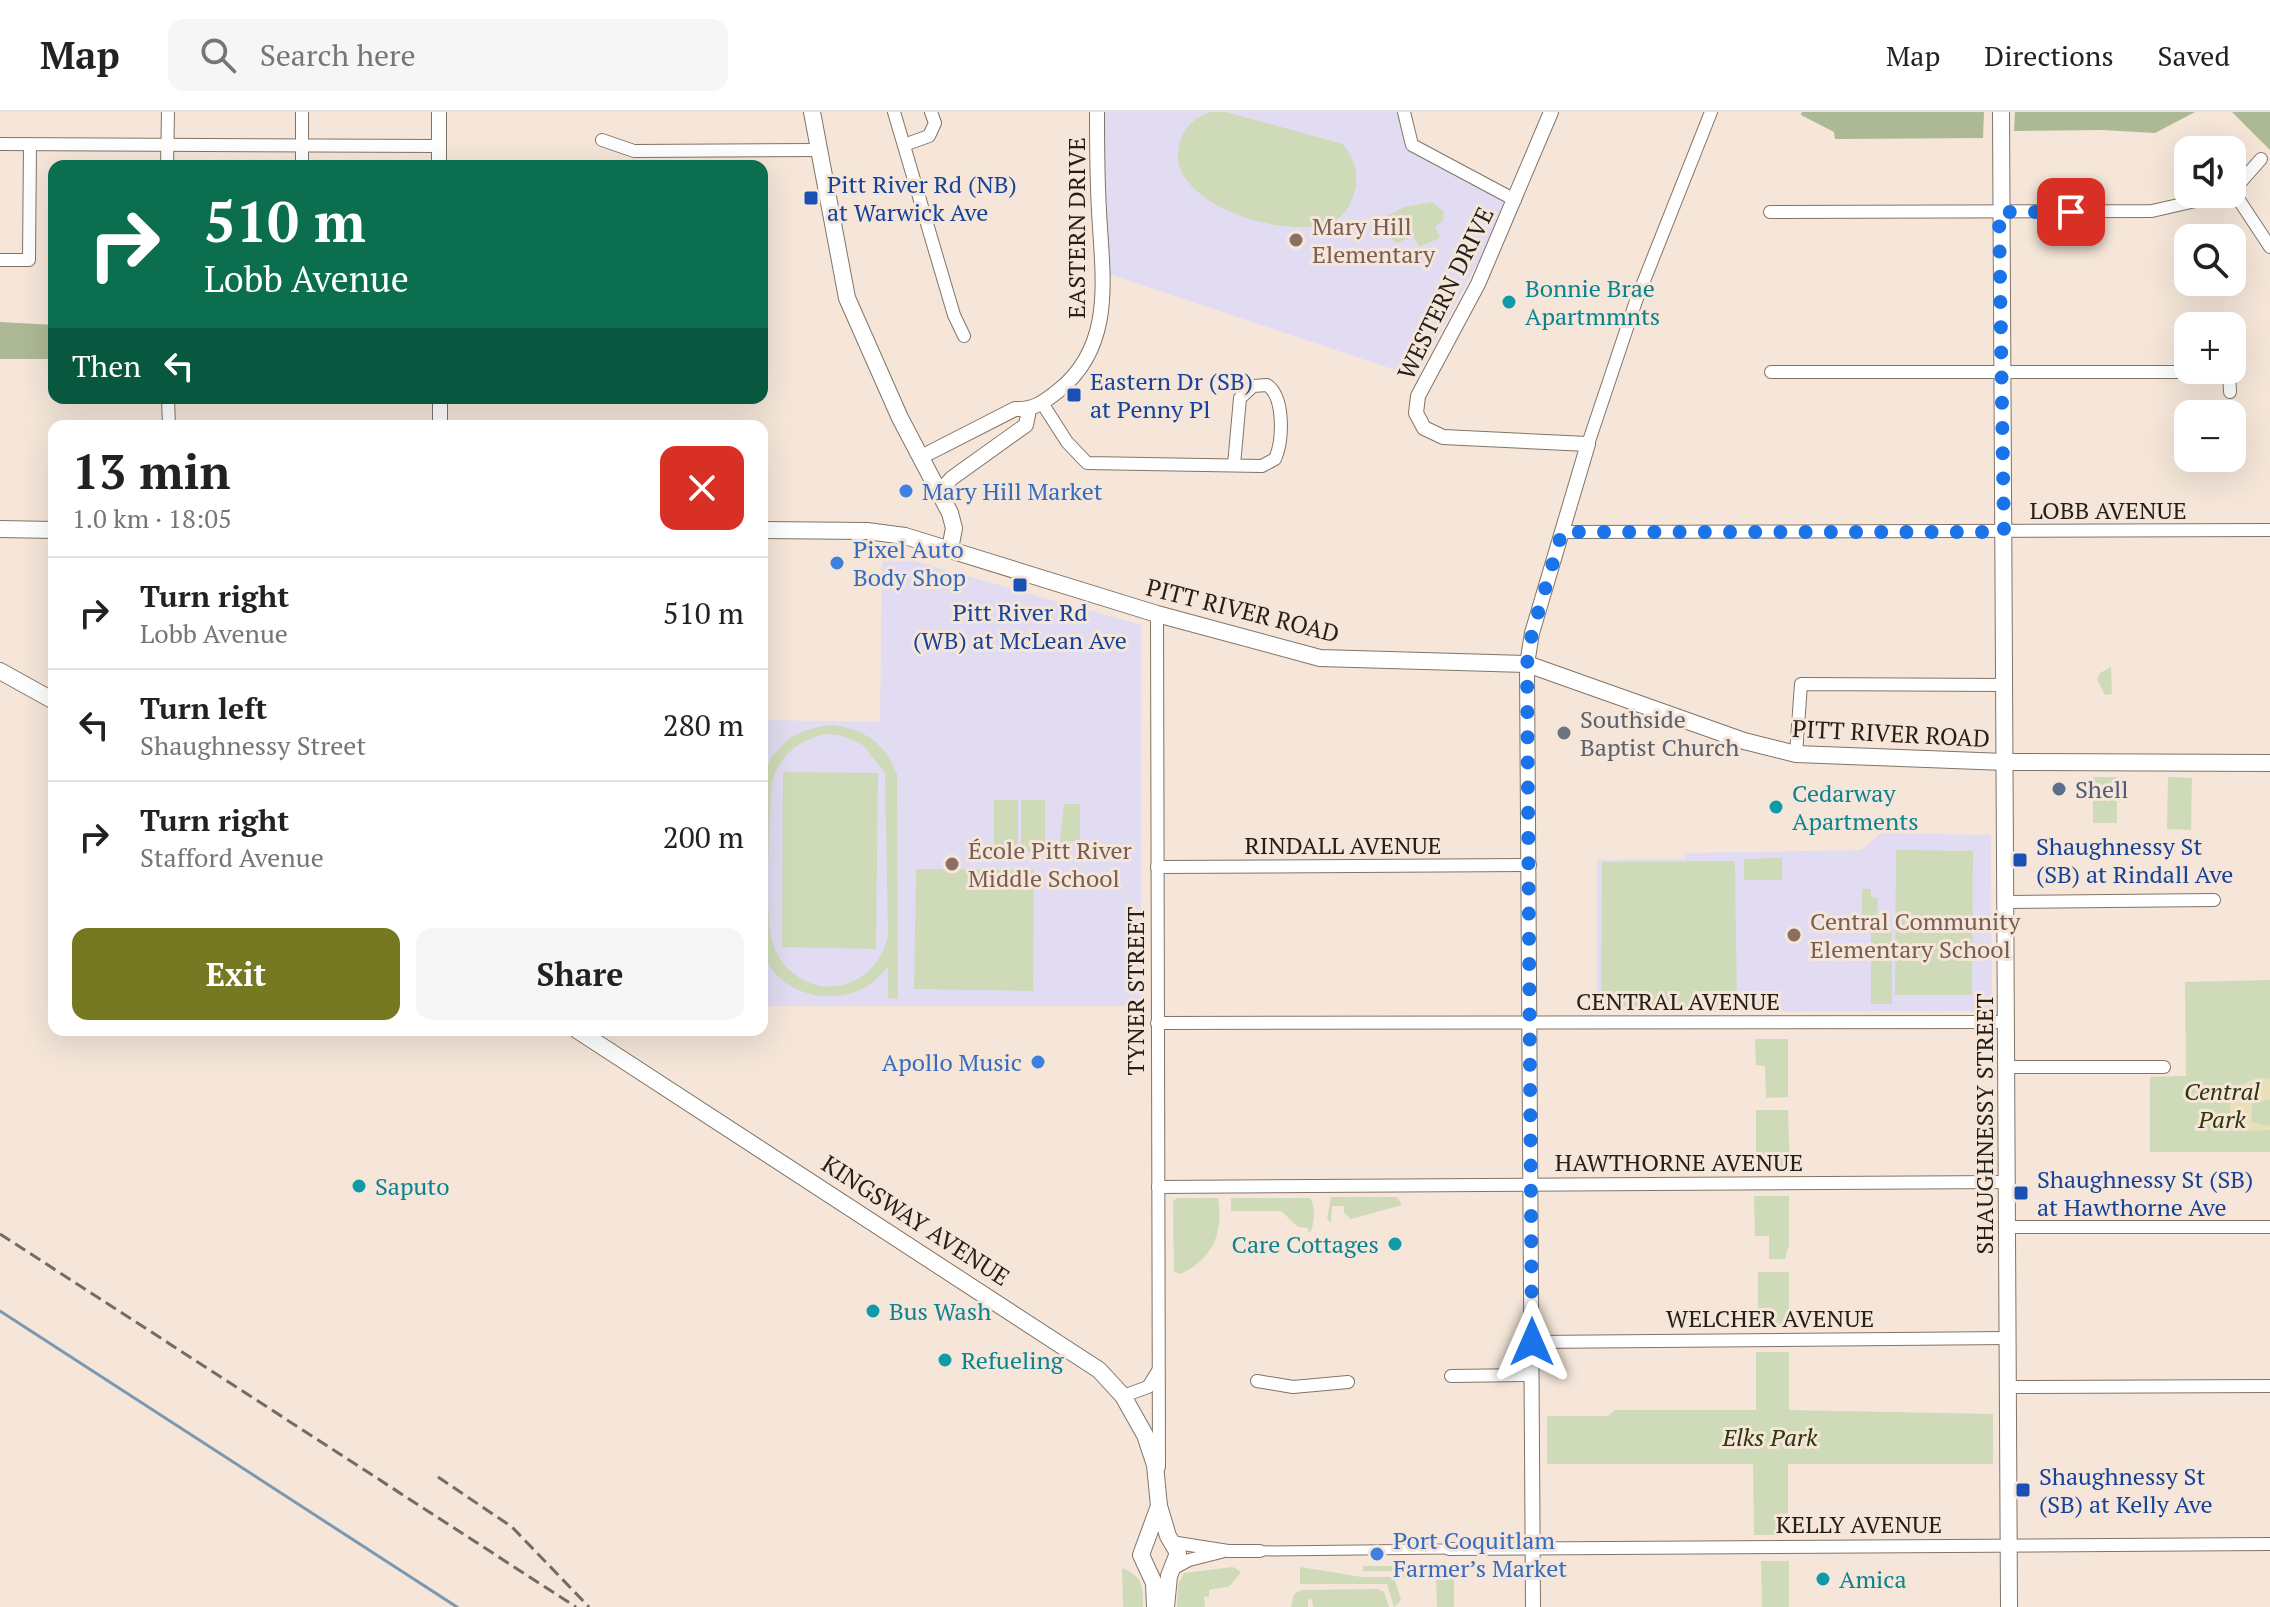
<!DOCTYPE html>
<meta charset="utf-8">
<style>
:root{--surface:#fff;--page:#f6f6f6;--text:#222;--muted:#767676;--line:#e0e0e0;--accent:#767921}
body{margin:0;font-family:"PT Serif",serif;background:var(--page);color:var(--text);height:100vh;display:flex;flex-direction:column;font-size:30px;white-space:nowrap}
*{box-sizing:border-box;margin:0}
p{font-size:26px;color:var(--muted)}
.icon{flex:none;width:44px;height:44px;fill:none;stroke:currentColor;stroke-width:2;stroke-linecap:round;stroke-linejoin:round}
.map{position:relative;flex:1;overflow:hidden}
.details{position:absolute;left:48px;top:308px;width:720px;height:616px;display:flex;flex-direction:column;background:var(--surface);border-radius:16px;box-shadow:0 8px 32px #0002}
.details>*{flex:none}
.banner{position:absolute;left:48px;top:48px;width:720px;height:244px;border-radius:16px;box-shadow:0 8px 32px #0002;background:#0b6e4f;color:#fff;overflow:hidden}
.buttons{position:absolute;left:2174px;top:24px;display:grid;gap:16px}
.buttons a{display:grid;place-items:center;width:72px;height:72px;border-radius:16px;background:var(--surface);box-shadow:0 8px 32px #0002;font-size:40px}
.pin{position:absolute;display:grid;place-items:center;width:68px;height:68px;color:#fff;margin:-34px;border-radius:16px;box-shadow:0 4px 12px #0006}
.me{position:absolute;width:88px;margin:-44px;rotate:0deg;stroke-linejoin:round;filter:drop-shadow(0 0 6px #0008)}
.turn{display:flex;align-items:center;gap:28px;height:168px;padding:0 24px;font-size:36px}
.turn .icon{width:104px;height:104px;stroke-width:2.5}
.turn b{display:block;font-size:56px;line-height:68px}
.then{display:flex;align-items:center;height:76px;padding:0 24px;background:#0003;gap:16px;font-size:30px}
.round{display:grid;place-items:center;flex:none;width:84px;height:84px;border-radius:16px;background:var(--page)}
.head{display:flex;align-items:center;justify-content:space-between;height:136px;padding:0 24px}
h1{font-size:48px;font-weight:600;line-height:60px}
.primary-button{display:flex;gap:16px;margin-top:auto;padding:16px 24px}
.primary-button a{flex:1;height:92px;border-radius:16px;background:var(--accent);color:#fff;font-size:32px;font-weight:600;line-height:92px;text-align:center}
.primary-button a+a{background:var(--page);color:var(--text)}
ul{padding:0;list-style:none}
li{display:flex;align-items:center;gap:24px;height:112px;padding:0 24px;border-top:2px solid var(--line)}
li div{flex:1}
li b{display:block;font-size:30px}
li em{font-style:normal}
header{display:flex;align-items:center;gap:48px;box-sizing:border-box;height:112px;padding:0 40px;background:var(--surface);border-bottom:2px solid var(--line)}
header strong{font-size:38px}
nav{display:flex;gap:44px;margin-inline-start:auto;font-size:28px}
.search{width:560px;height:72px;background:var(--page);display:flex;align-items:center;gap:20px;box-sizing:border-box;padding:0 28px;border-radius:16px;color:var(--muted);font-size:30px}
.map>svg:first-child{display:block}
.education{fill:#e1dcf1}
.green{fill:#cfdbb8;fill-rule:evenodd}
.forest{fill:#adb895}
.sand{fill:#e9e0ba}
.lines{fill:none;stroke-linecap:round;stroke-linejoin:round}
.stream{stroke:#7a98b1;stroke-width:3}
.pedestrian-casing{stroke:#817468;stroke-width:11}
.minor-casing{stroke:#817468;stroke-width:14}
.tertiary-casing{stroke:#817468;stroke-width:16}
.secondary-casing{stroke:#817468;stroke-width:18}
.pedestrian{stroke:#fff;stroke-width:9}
.minor{stroke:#fff;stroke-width:12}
.tertiary{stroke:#fff;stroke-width:14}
.secondary{stroke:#fff;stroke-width:16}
.rail{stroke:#746b63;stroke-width:3;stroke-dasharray:12 6;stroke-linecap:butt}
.route{stroke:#1a73e8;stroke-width:14;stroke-dasharray:0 25.2}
.transit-dot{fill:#1a4fb4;stroke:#f5e6d9;stroke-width:3}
.education-dot{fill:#8d6e63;stroke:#f5e6d9;stroke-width:3}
.culture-dot{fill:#0f9aa8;stroke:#f5e6d9;stroke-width:3}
.shop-dot{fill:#3f7fe0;stroke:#f5e6d9;stroke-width:3}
.worship-dot{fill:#6b7280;stroke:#f5e6d9;stroke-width:3}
.service-dot{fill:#5c6f8a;stroke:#f5e6d9;stroke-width:3}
.labels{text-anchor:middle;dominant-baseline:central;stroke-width:6;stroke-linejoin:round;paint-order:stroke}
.transit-label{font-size:24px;fill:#164399;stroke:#f5e6d9;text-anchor:start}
.education-label{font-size:24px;fill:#785e54;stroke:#f5e6d9;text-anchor:start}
.street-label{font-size:24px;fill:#251f1a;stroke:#f5e6d9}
.culture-label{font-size:24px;fill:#0d838f;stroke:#f5e6d9;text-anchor:start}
.shop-label{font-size:24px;fill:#366cbe;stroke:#f5e6d9;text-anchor:start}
.worship-label{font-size:24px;fill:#5b616d;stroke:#f5e6d9;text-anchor:start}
.service-label{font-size:24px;fill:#4e5e75;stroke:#f5e6d9;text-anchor:start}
.park-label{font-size:24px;font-style:italic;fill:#2c370c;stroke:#f5e6d9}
</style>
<header>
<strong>Map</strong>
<div class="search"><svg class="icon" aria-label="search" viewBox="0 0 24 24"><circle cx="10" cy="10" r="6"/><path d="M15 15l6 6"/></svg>Search here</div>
<nav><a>Map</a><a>Directions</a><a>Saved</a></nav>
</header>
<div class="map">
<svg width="2270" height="1495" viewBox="0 0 2270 1495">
<rect width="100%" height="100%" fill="#f5e6d9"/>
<!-- education -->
<g class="education">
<path d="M1097,0H1404L1412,34L1512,88L1416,265L1103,160Z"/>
<path d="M882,440L1141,513V894H762V608L880,610Z"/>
<path d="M1881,721L1991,723L1992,899L1597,900V748L1685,747V741L1861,738Z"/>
</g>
<!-- green -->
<g class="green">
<path d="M1210,0H1226L1343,32C1354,47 1359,60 1355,78C1352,88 1348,98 1340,105C1302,134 1174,97 1178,41C1180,19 1190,8 1210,0Z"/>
<path d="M1432,90L1444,100L1443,108L1435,115L1440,126L1419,135L1413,124L1397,131L1382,121L1380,107L1404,95Z"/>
<path d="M2111,555L2112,582L2105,583L2097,567L2100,561Z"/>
<path d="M832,613C864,617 885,631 897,662L898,887L888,886V855C879,864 872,873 860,878C823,894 775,879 763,839C759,822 759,676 764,659C779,629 799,616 832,613ZM827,622L840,623L863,633L885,661L888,824C882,847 870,864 846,872C815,882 783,862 773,832C763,803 771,708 771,673C779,644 798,627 827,622Z"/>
<path d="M783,660L878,661L876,837L782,835Z"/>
<rect x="2093" y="665" width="24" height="46"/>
<path d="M2168,665L2192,666L2191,718L2167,717Z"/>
<rect x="994" y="688" width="24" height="52"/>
<rect x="1021" y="688" width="24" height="52"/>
<path d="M1064,692H1080V729L1060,730Z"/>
<path d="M1896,738L1973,739L1972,883H1895Z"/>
<path d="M1782,746V768H1744V747Z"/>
<path d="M1735,749L1737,895L1601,894L1602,750Z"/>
<path d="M916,757L1034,758L1033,879L914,877Z"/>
<path d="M1862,777H1871V785L1878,786L1877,805L1862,804Z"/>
<rect x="1871" y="819" width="21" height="73"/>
<path d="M2270,868V1040H2150V965L2186,964L2185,870Z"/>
<path d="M1755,927H1788V985L1766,986L1765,954L1756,953Z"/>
<path d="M1788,998L1790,1059H1756V998Z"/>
<path d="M1754,1084H1789V1133L1785,1147H1769V1124H1755Z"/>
<path d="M1331,1085H1397L1402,1093L1351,1107L1344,1101V1094H1332L1331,1111L1327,1106Z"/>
<path d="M1177,1086H1218C1224,1120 1213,1147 1180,1162L1174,1160L1173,1089Z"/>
<path d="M1231,1086H1310C1316,1094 1315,1113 1309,1122L1308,1116L1298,1115L1281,1099H1231Z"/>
<path d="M1758,1160H1789V1213L1758,1214Z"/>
<path d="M1756,1240H1789V1298L1993,1302V1352H1788V1423H1754L1753,1352H1547V1304H1608L1615,1298H1756Z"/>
<path d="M1761,1449H1789V1495H1762Z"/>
<path d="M1363,1454H1412V1465H1400L1399,1459H1363Z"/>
<path d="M1233,1455L1241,1460L1230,1474L1209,1478V1484L1204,1485L1205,1495H1177L1178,1472L1184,1461Z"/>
<path d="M1300,1455L1362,1465H1394L1401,1488L1394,1495L1387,1472H1300Z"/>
<path d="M1122,1456C1143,1464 1143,1475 1143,1495H1123Z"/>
<path d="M1436,1465H1454V1495H1437Z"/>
<path d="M1378,1477L1384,1480L1389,1495H1313L1312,1487L1308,1488V1495H1291L1294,1482L1302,1478Z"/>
</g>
<!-- forest -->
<g class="forest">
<path d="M1802,0H1984L1983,26L1835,27L1834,20L1801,3Z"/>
<path d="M2015,0H2195L2155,21L2102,18L2014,19Z"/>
<path d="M2232,0H2270V38Z"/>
<path d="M0,210L54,213V247H0Z"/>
</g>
<!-- sand -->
<path class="sand" d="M2261,966L2270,967V988L2252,991V1010L2270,1014V1018L2237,1019C2221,996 2233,968 2261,966Z"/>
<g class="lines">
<!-- stream -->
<path class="stream" d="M0,1199L457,1495"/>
<defs>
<path id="pedestrian" d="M1260,1439L1449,1437"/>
<g id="minor">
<path d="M894,0L954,203L964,224"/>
<path d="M1404,0L1412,33L1515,88"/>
<path d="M602,28L634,39L818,38"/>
<path d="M0,32L439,34"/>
<path d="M904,33L929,24L935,11L931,0"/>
<path d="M167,54L168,0"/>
<path d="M302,54V0"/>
<path d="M2233,79L2270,135"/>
<path d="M2232,80L2261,47"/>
<path d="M1770,100L2152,99L2226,82"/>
<path d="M0,148H29L30,32"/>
<path d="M1771,260H2229L2230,280"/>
<path d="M168,286L169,314"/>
<path d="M1042,291L1067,330L1087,351L1262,354L1275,347C1283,329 1285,285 1267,273L1253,274L1240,286L1234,353"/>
<path d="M1588,332L1636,189L1711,0"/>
<path d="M1562,420L2270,418"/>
<path d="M1157,502L1159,1355"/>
<path d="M1796,642L1801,572L2005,573"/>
<path d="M1157,755L1530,753"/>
<path d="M2007,790L2214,788"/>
<path d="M1157,911L2007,910"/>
<path d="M2007,955H2164"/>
<path d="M1158,1075L2008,1070"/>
<path d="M2008,1115H2270"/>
<path d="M1532,1230L2008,1226"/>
<path d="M1451,1264L1532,1263"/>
<path d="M1257,1269L1293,1275L1348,1270"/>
<path d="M2009,1275L2270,1274"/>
<path d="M1123,1284L1148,1275L1158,1259"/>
<path d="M1171,1430L1228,1439H1260"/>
<path d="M1449,1437L2270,1432"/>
<path d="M1174,1456L1189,1448L1221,1440"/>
</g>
<g id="tertiary">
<path d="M439,54V0"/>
<path d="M440,286V314"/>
<path d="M921,345L1015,297C1033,298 1043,291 1058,279C1116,233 1102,163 1099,98C1097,65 1097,33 1097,0"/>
<path d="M939,380L952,366L1026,313L1029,298"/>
<path d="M1533,1495L1527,552L1532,521L1588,332L1443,325L1424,316L1416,301L1418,284L1478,172L1551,0"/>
</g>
<g id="secondary">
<path d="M812,0L847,186L900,306L950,401L954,416L950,437"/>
<path d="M2001,0L2009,1495"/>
<path d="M0,417L54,418"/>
<path d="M762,418L867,419L905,424L1157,502L1320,546L1527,552L1744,629L1796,642L2005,650L2270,651"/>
<path d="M0,559L54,589"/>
<path d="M577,918L1099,1258L1123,1284L1145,1323L1155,1353L1159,1394L1168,1424L1178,1441L1169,1464L1166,1495"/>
<path d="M1155,1495L1154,1471L1141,1443L1159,1394"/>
</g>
</defs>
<!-- pedestrian casing -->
<use href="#pedestrian" class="pedestrian-casing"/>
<!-- minor casing -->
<use href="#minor" class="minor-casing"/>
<!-- tertiary casing -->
<use href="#tertiary" class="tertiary-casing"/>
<!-- secondary casing -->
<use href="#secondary" class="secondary-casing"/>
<!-- pedestrian -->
<use href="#pedestrian" class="pedestrian"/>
<!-- minor -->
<use href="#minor" class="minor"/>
<!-- tertiary -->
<use href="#tertiary" class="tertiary"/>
<!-- secondary -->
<use href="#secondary" class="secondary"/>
<!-- rail -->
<g class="rail">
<path d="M0,1122L576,1495"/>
<path d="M438,1365L512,1415L589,1495"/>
</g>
</g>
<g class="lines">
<!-- route -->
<path class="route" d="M1532,1230L1527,552L1532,521L1562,420H2004L1999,100H2071"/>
</g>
<!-- markers -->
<g class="transit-dot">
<rect x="803" y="78" width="16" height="16" rx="4"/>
<rect x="1066" y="275" width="16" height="16" rx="4"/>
<rect x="1012" y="465" width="16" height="16" rx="4"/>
<rect x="2012" y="740" width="16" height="16" rx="4"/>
<rect x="2013" y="1073" width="16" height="16" rx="4"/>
<rect x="2015" y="1370" width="16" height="16" rx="4"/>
</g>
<g class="education-dot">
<circle cx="1296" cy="128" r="8"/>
<circle cx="952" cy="752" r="8"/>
<circle cx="1794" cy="823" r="8"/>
</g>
<g class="culture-dot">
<circle cx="1509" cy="190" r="8"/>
<circle cx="1776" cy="695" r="8"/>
<circle cx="359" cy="1074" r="8"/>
<circle cx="1395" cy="1132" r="8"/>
<circle cx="873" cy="1199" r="8"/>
<circle cx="945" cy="1248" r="8"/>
<circle cx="1823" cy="1467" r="8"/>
</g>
<g class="shop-dot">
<circle cx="906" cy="379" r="8"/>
<circle cx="837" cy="451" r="8"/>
<circle cx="1038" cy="950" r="8"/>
<circle cx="1377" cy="1442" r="8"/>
</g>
<circle class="worship-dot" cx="1564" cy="621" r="8"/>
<circle class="service-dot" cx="2059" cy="677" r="8"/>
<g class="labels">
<!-- transit labels -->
<g class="transit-label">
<text x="827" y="72">Pitt River Rd (NB)<tspan x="827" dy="28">at Warwick Ave</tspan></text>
<text x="1090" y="269">Eastern Dr (SB)<tspan x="1090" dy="28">at Penny Pl</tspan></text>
<text x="1020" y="500" text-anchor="middle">Pitt River Rd<tspan x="1020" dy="28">(WB) at McLean Ave</tspan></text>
<text x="2036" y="734">Shaughnessy St<tspan x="2036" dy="28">(SB) at Rindall Ave</tspan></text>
<text x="2037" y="1067">Shaughnessy St (SB)<tspan x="2037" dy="28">at Hawthorne Ave</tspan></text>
<text x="2039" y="1364">Shaughnessy St<tspan x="2039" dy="28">(SB) at Kelly Ave</tspan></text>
</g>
<!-- education labels -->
<g class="education-label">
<text x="1312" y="114">Mary Hill<tspan x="1312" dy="28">Elementary</tspan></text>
<text x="968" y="738">École Pitt River<tspan x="968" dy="28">Middle School</tspan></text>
<text x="1810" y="809">Central Community<tspan x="1810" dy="28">Elementary School</tspan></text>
</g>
<!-- street labels -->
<g class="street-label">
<text transform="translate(1076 116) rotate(-90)">EASTERN DRIVE</text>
<text transform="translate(1445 181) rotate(-64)">WESTERN DRIVE</text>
<text x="2108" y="398">LOBB AVENUE</text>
<text transform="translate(1243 498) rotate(14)">PITT RIVER ROAD</text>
<text transform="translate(1891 621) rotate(3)">PITT RIVER ROAD</text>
<text x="1343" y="733">RINDALL AVENUE</text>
<text transform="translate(1135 879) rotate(-90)">TYNER STREET</text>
<text x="1678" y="889">CENTRAL AVENUE</text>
<text transform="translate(1984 1012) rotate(-90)">SHAUGHNESSY STREET</text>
<text x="1679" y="1050">HAWTHORNE AVENUE</text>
<text transform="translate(916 1108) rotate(33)">KINGSWAY AVENUE</text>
<text x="1770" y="1206">WELCHER AVENUE</text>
<text x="1859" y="1412">KELLY AVENUE</text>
</g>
<!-- culture labels -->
<g class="culture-label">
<text x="1525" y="176">Bonnie Brae<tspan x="1525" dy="28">Apartmmnts</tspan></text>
<text x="1792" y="681">Cedarway<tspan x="1792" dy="28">Apartments</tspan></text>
<text x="375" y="1074">Saputo</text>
<text x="1379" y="1132" text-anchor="end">Care Cottages</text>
<text x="889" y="1199">Bus Wash</text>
<text x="961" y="1248">Refueling</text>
<text x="1839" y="1467">Amica</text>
</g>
<!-- shop labels -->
<g class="shop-label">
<text x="922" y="379">Mary Hill Market</text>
<text x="853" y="437">Pixel Auto<tspan x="853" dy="28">Body Shop</tspan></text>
<text x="1022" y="950" text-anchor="end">Apollo Music</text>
<text x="1393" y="1428">Port Coquitlam<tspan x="1393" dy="28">Farmer’s Market</tspan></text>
</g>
<!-- worship labels -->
<g class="worship-label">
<text x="1580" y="607">Southside<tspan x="1580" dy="28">Baptist Church</tspan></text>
</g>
<!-- service labels -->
<g class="service-label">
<text x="2075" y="677">Shell</text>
</g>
<!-- park labels -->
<g class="park-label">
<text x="2222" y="979">Central<tspan x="2222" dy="28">Park</tspan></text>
<text x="1770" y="1325">Elks Park</text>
</g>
</g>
</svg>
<div class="buttons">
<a><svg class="icon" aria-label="sound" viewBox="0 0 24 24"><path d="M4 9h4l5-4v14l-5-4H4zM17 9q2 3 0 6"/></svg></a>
<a><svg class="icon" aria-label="search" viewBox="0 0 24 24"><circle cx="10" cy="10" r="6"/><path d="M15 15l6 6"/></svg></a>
<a>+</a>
<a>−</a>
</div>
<div class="pin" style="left:2071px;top:100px;background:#d93025"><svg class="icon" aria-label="arrive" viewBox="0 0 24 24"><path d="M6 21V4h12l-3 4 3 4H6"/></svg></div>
<svg class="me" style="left:1532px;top:1230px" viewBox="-20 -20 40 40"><path d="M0-17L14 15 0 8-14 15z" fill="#1a73e8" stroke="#fff" stroke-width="4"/></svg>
<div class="banner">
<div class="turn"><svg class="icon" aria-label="right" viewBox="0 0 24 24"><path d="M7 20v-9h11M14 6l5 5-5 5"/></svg><div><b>510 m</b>Lobb Avenue</div></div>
<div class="then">Then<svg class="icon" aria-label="left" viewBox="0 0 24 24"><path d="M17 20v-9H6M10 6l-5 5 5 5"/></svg></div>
</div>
<section class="details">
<div class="head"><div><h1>13 min</h1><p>1.0 km · 18:05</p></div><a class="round" style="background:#d93025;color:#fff"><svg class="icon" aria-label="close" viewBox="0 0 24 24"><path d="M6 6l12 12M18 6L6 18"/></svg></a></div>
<ul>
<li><svg class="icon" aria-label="right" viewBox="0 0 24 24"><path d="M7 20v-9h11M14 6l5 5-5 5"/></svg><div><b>Turn right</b><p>Lobb Avenue</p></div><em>510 m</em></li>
<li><svg class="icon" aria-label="left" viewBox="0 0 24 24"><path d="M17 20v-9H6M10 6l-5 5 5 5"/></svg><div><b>Turn left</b><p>Shaughnessy Street</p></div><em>280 m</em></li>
<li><svg class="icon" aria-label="right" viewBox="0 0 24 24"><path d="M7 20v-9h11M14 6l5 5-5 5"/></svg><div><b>Turn right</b><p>Stafford Avenue</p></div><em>200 m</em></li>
</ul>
<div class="primary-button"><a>Exit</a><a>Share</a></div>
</section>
</div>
